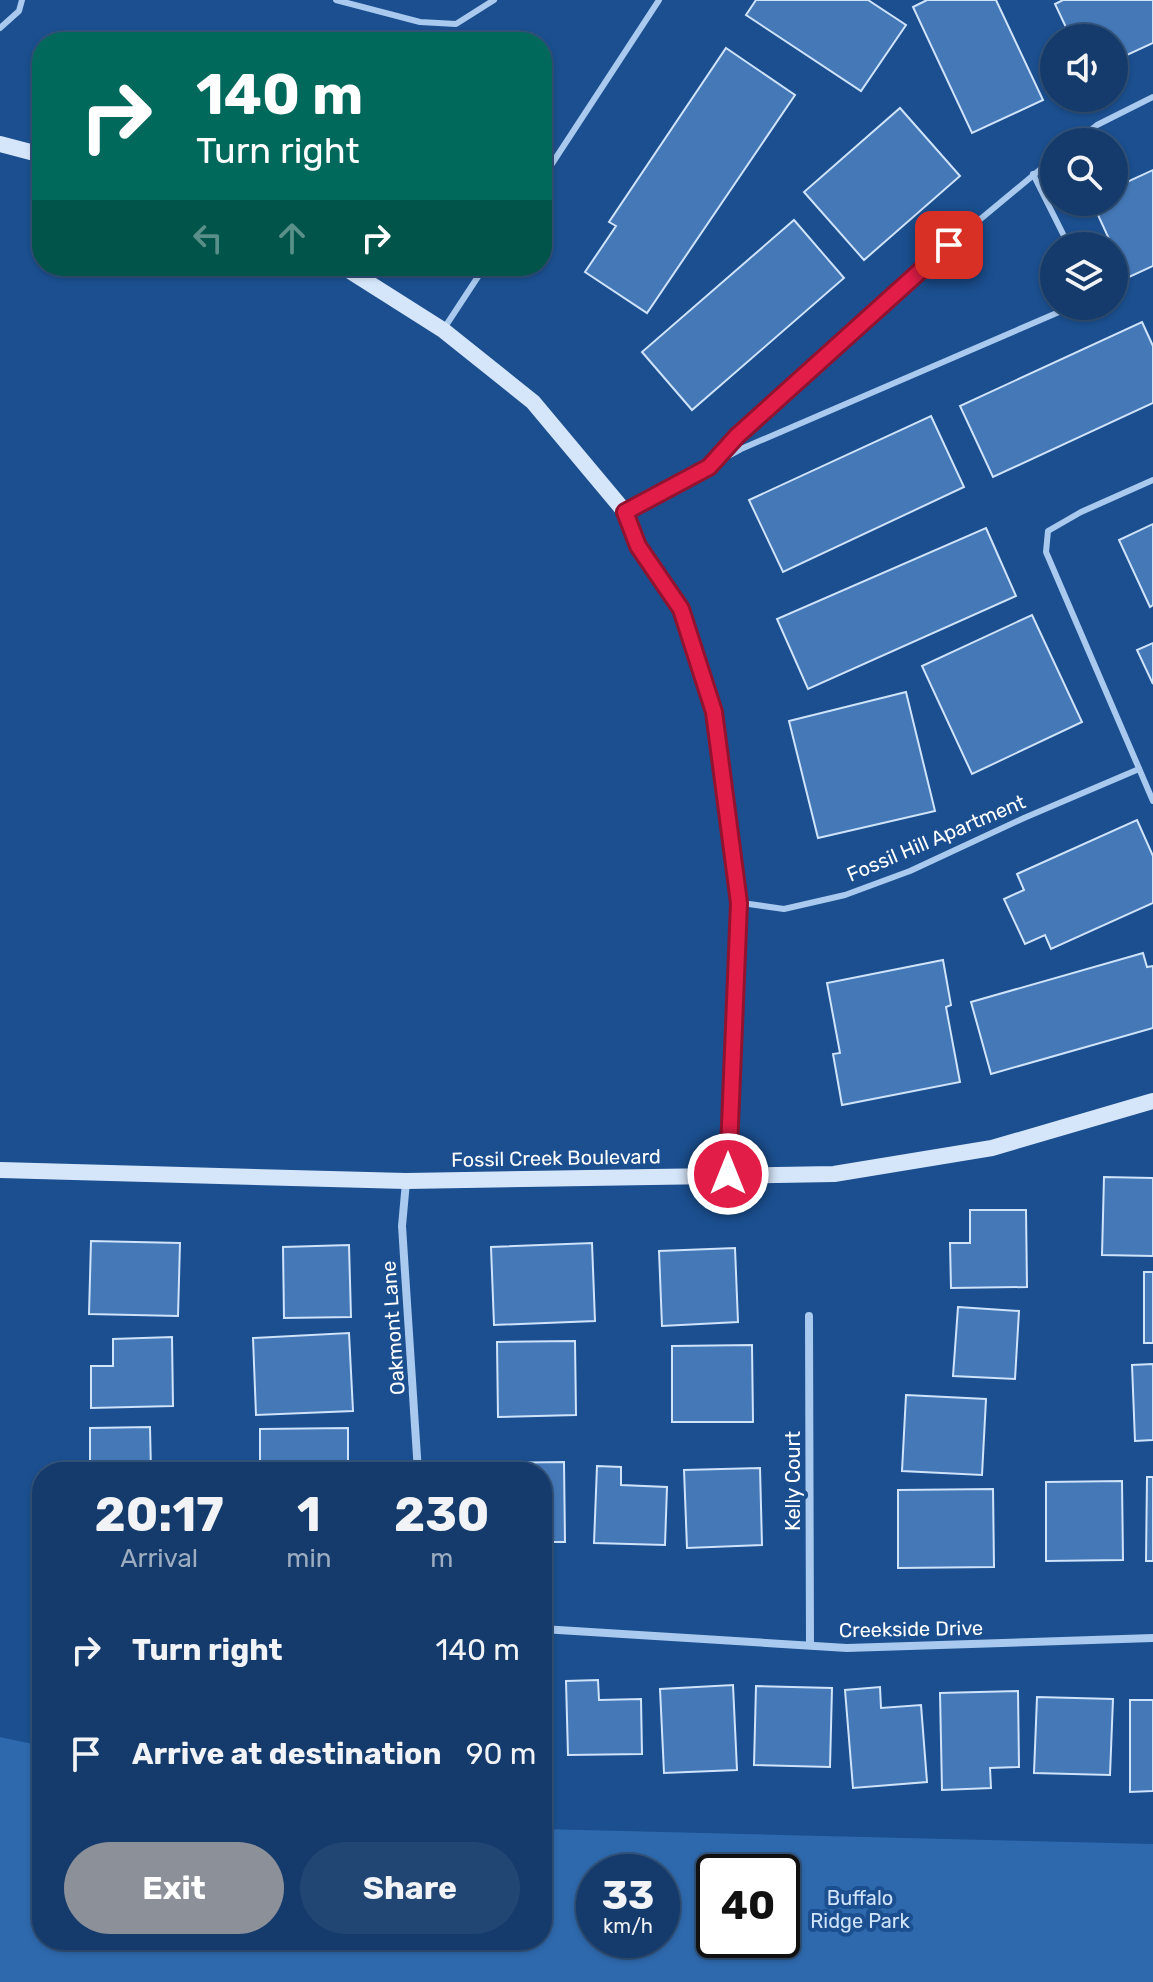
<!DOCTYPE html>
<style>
:root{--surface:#143b6b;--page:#214673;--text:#f1f3f6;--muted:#9dadc1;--line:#33557e;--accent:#8c9099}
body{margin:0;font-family:Rubik,sans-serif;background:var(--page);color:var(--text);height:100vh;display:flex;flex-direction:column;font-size:30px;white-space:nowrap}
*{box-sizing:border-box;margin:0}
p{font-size:26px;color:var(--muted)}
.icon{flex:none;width:44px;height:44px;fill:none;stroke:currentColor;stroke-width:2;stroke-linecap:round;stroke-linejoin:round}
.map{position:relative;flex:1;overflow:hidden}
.details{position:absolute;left:32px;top:1462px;width:520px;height:488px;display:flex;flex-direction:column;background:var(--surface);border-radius:32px;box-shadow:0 2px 6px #0004,0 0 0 2px var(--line)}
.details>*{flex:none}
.guide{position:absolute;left:32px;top:32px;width:520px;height:244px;border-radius:32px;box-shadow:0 2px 6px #0004,0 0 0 2px var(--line);background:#00695c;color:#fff;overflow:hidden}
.fabs{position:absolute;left:1040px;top:24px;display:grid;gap:16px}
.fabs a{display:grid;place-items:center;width:88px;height:88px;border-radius:50%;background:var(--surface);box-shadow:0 2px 6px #0004,0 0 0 2px var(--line);font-size:40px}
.speed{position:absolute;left:576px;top:1854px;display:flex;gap:16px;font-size:40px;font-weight:700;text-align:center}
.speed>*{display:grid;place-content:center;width:104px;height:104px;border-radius:50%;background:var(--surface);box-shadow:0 2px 6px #0004,0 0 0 2px var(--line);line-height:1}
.speed small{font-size:20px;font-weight:400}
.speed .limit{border:4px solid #111;border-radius:12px;background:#fff;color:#111}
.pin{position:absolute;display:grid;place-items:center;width:68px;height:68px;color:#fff;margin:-34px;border-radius:16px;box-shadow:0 4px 12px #0006}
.me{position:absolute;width:88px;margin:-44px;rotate:0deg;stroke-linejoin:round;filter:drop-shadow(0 0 6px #0008)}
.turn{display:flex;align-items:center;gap:28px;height:168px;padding:0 32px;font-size:36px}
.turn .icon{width:104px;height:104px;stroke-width:2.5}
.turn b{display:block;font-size:56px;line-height:68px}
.lanes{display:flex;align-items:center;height:76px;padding:0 32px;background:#0003;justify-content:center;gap:40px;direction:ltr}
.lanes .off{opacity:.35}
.eta{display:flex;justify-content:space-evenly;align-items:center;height:136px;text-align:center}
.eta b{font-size:48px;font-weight:700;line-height:56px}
.action{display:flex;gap:16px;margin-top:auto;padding:16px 32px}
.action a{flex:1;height:92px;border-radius:48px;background:var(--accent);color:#fff;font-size:32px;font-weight:700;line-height:92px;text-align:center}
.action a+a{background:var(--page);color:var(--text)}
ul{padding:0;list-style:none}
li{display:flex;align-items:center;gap:24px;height:104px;padding:0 32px}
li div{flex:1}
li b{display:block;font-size:30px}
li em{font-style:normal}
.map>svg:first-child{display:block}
.green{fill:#2e69ad;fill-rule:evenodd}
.building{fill:#4478b7;stroke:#cfe3fa;stroke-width:2}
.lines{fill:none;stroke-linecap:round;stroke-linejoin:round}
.lane{stroke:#a9c9ee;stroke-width:6}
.street{stroke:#a9c9ee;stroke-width:8}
.secondary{stroke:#d6e6fa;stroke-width:16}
.route-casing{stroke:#92132f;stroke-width:20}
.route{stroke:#e11d48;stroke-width:14}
.labels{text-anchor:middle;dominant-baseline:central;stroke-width:8;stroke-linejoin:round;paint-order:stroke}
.street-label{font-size:20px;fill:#fff;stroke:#1b4f8f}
.park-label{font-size:20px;fill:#cfe3fa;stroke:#1b4f8f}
</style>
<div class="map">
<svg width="1153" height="1982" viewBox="0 0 1153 1982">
<rect width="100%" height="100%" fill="#1b4f8f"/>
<!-- green -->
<path class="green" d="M0,1737L42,1746V1940H542V1829L1153,1844V1982H0ZM594,1872H662V1940H594ZM714,1872H782V1940H714Z"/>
<!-- building -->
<g class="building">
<path d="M756,0H868L906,25L861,91L746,15Z"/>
<path d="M927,0H996L1043,100L972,133L913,7Z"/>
<path d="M1063,0H1153V43L1114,61V38H1071L1055,4Z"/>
<path d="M726,48L795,95L647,313L585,272L616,226L609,222Z"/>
<path d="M900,108L960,176L864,260L804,192Z"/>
<path d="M1153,170V266L1127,278L1092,202H1114V188Z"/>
<path d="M794,220L844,278L692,410L642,352Z"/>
<path d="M1142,322L1153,346V403L993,477L960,406Z"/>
<path d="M931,416L964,487L783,572L749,500Z"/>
<path d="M1153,524V605L1150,607L1119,540Z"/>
<path d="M986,528L1016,596L808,689L777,619Z"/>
<path d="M1032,615L1082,722L972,774L922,666Z"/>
<path d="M1153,643V684L1137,650Z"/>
<path d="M906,692L935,811L818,838L789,721Z"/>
<path d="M1137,820L1153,856V903L1051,949L1045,935L1025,944L1004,899L1024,890L1017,874Z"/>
<path d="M1143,953L1147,967L1153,966V1028L991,1074L971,1002Z"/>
<path d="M943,960L951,1005L946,1007L960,1082L842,1105L833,1054L840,1053L827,983Z"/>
<path d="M1104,1177L1153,1178V1256L1102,1255Z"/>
<path d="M970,1210H1026L1027,1287L951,1288L950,1243H970Z"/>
<path d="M91,1241L180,1243L178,1316L89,1314Z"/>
<path d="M592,1243L595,1321L494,1325L491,1247Z"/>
<path d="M349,1245L351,1317L284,1318L283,1247Z"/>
<path d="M735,1248L738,1322L662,1326L659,1251Z"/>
<rect x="1144" y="1272" width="9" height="71"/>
<path d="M958,1307L1019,1311L1015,1379L953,1376Z"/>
<path d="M349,1333L353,1411L256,1415L253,1338Z"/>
<path d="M172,1337L173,1406L91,1408V1366H113V1339Z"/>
<path d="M575,1341L576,1415L498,1417L497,1342Z"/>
<path d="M752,1345L753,1422H672V1346Z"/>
<path d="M1153,1364V1440L1135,1441L1132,1365Z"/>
<path d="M906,1395L986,1399L982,1475L902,1471Z"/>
<path d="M150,1427L151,1472H90V1428Z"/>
<path d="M348,1428V1472H260V1429Z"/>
<path d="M564,1462L565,1542H542V1472H489V1463Z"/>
<path d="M597,1466L621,1467V1485L667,1487L665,1545L594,1543Z"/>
<path d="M760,1468L762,1545L687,1548L684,1470Z"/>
<path d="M1147,1477H1153V1561H1146Z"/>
<path d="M1122,1481L1123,1560L1046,1561V1482Z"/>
<path d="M993,1489L994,1567L898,1568V1490Z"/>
<path d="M598,1680L599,1700L641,1699L642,1754L568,1755L566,1681Z"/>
<rect x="542" y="1682" width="6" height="57"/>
<path d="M733,1685L737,1770L664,1773L660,1689Z"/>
<path d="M756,1686L832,1688L830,1767L754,1765Z"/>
<path d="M880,1687L881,1708L921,1705L927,1782L853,1788L845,1690Z"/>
<path d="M1018,1691L1019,1767L990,1768L991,1788L942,1790L940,1693Z"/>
<path d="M1037,1697L1113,1699L1110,1775L1034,1773Z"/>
<path d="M1130,1700H1153V1791L1130,1792Z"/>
</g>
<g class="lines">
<!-- lane -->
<g class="lane">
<path d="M336,0L420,22L456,24L494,0"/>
<path d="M0,28L19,11L22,0"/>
<path d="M1075,142L1097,125L1153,97"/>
<path d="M1033,174L1069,246"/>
<path d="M542,179L659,0"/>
<path d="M443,330L485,266"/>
<path d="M713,461L737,436L906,281L1054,158"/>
<path d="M1153,480L1081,512L1048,531L1046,552L1153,801"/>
<path d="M625,512L741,449L1073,306"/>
<path d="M742,903L784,909L845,895L910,871L1024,818L1139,769"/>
</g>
<!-- street -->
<g class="street">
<path d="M406,1182L402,1226L418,1472"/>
<path d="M809,1316L810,1645"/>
<path d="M542,1629L847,1648L1153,1638"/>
</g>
<!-- secondary -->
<g class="secondary">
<path d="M0,144L42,155"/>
<path d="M342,266L443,330L533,402L625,512L638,546L681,609L714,712L739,903L728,1174"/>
<path d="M0,1170L406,1181L834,1174L992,1148L1153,1101"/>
</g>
</g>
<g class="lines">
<defs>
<path id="route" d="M728,1174L739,903L714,712L681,609L638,546L625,512L709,467L737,436L949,245"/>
</defs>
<!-- route casing -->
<use href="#route" class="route-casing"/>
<!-- route -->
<use href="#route" class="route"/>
</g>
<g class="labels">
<!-- street labels -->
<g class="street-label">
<text transform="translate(936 838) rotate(-23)">Fossil Hill Apartment</text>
<text transform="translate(556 1158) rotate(-1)">Fossil Creek Boulevard</text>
<text transform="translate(393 1328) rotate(-94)">Oakmont Lane</text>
<text transform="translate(793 1481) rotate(-90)">Kelly Court</text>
<text transform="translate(911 1629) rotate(-1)">Creekside Drive</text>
</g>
<!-- park labels -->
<g class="park-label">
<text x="860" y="1898">Buffalo<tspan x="860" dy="23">Ridge Park</tspan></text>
</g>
</g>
</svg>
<div class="fabs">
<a><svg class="icon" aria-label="sound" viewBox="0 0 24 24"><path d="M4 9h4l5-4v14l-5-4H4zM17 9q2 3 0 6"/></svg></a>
<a><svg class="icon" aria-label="search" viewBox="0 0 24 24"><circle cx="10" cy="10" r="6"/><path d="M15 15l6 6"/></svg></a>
<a><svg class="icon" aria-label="layers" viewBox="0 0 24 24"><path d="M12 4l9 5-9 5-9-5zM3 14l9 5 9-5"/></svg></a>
</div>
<div class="speed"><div>33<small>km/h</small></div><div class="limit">40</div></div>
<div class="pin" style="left:949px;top:245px;background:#d93025"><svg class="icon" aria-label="arrive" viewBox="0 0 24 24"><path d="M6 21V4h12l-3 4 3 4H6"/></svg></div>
<svg class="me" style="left:728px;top:1174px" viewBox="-20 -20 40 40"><circle r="17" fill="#e11d48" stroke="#fff" stroke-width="3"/><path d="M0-11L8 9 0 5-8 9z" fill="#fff"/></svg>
<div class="guide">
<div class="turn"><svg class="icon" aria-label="right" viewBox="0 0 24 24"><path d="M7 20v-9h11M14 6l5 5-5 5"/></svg><div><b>140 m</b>Turn right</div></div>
<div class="lanes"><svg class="icon off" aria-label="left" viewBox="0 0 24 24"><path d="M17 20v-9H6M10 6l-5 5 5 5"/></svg><svg class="icon off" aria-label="ahead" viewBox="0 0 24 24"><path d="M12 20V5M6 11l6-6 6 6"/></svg><svg class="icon" aria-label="right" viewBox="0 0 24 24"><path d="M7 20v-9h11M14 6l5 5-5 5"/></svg></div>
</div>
<section class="details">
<div class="eta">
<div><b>20:17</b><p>Arrival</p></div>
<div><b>1</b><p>min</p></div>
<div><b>230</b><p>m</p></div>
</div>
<ul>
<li><svg class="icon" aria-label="right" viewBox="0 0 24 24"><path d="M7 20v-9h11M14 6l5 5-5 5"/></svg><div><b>Turn right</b></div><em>140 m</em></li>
<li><svg class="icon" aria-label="arrive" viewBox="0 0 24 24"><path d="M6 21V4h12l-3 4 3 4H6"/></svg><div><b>Arrive at destination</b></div><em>90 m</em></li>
</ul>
<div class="action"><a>Exit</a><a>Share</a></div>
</section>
</div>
